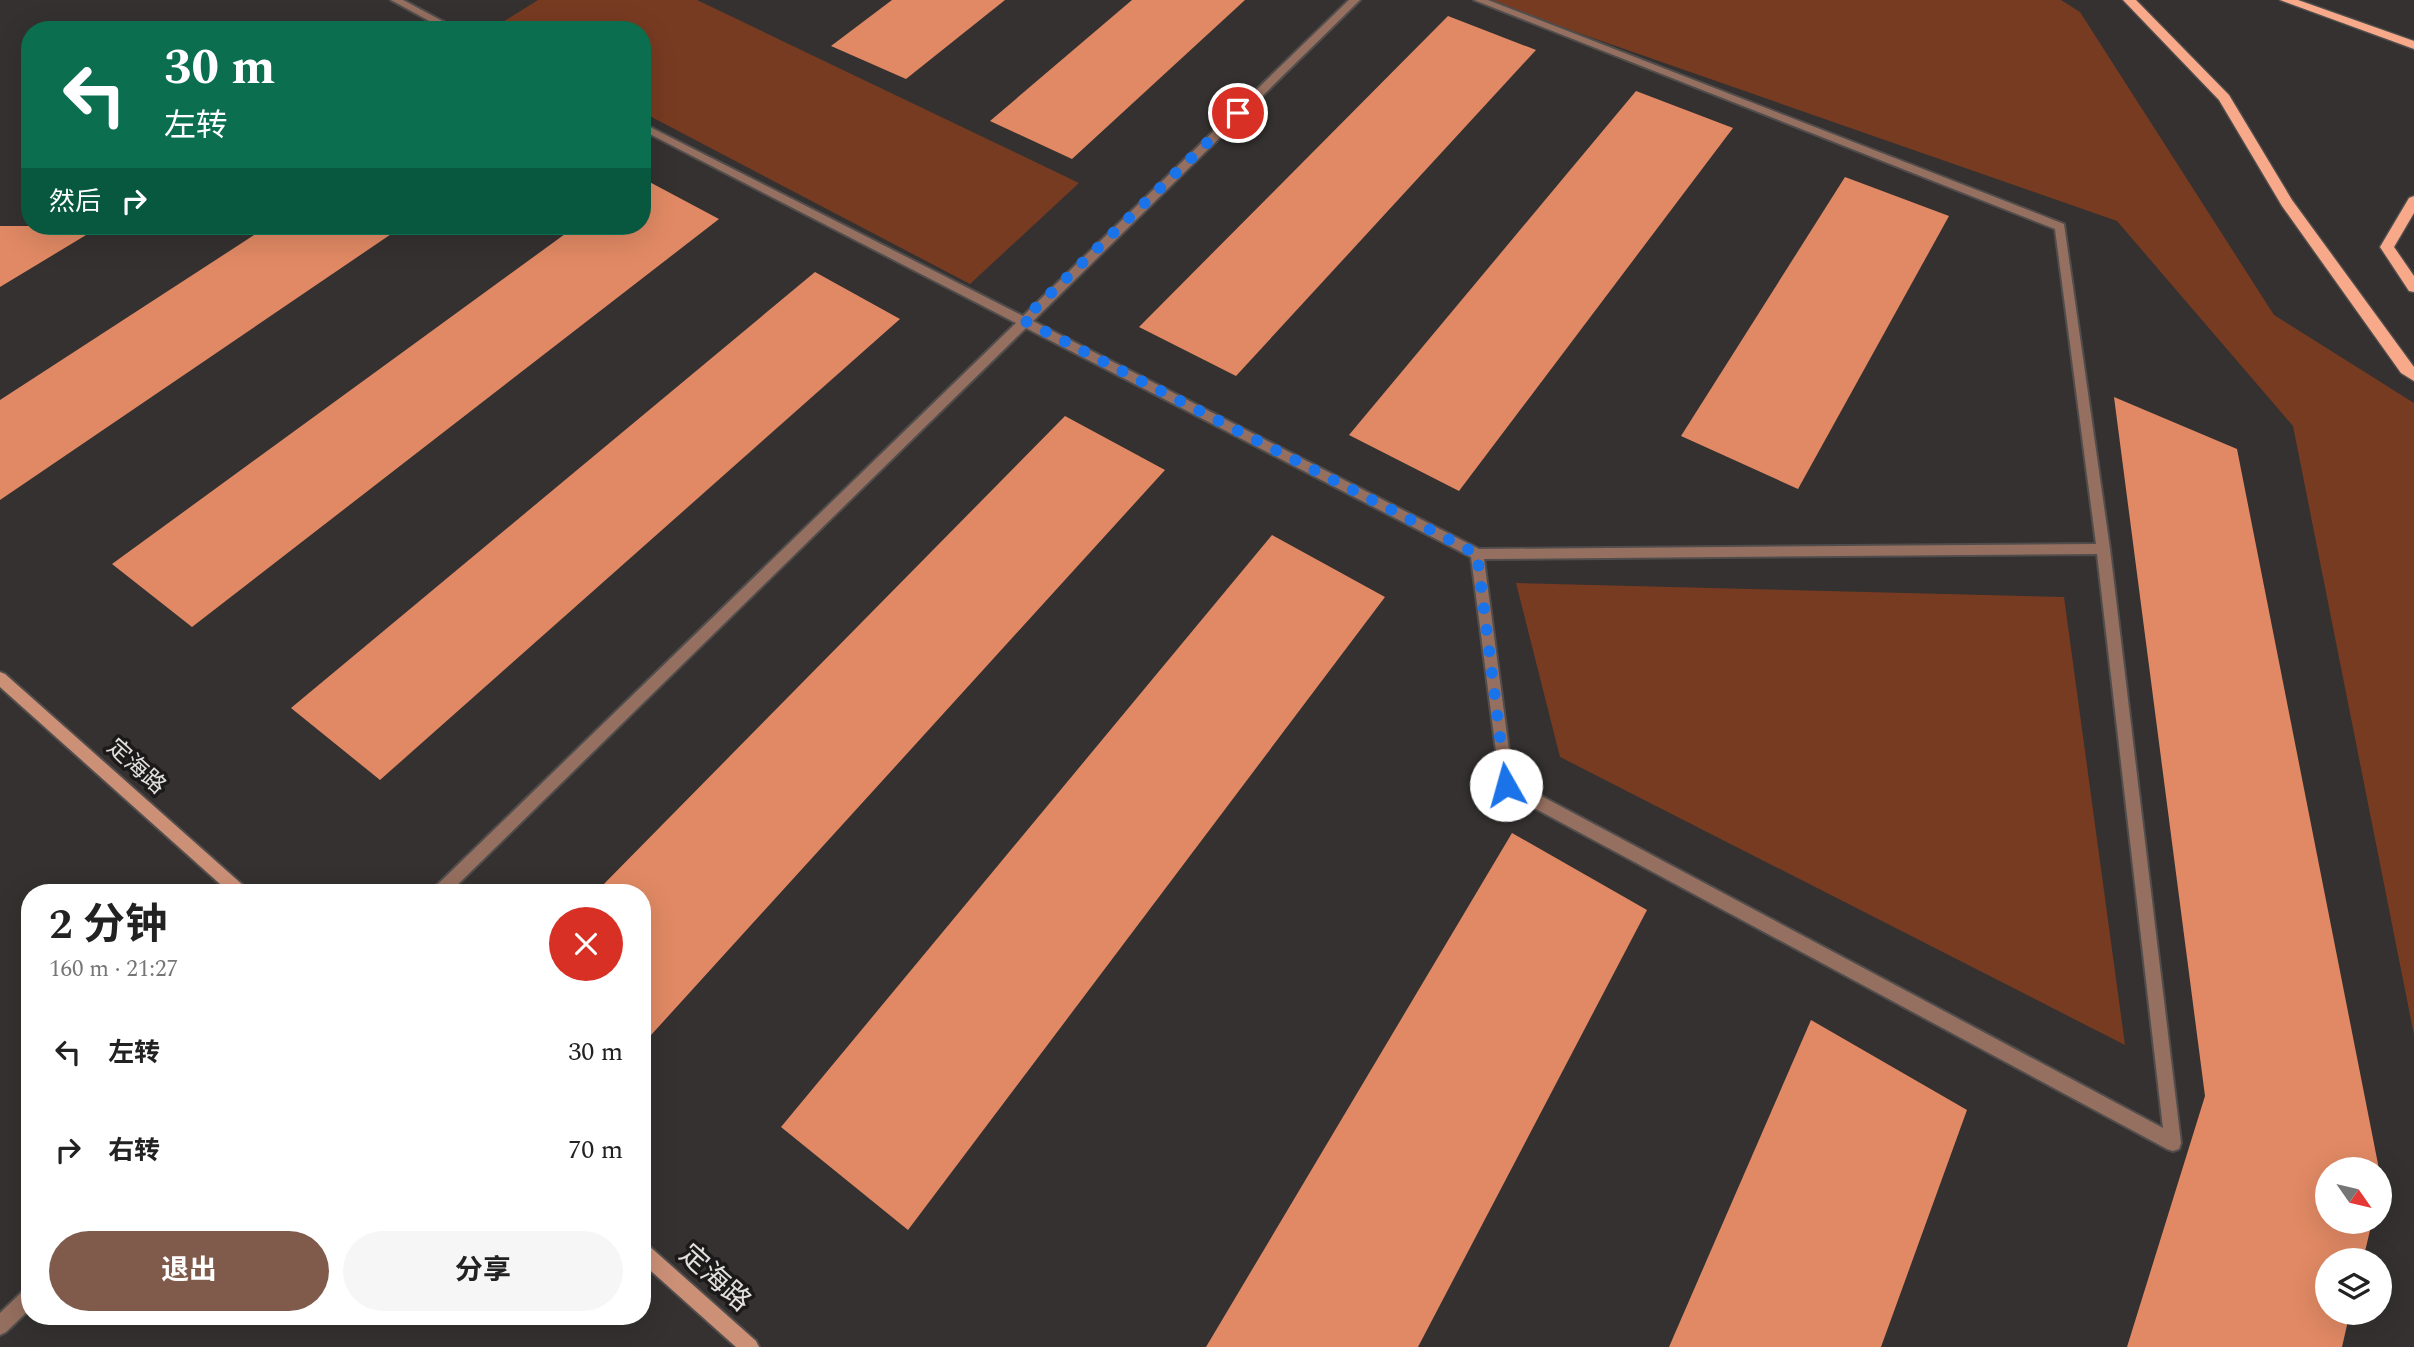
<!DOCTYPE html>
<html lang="zh">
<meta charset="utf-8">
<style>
:root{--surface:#fff;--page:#f6f6f6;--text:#222;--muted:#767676;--accent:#805b4c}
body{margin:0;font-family:Spectral,"Noto Sans SC",serif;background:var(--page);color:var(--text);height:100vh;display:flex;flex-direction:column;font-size:26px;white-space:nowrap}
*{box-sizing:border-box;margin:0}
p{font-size:23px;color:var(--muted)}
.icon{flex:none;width:38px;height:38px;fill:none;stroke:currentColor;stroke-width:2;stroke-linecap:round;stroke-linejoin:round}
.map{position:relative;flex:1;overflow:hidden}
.details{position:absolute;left:21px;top:884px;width:630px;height:441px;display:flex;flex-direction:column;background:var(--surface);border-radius:28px;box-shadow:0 7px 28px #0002}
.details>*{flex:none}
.banner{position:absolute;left:21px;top:21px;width:630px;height:214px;border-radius:28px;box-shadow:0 7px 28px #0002;background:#0b6e4f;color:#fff;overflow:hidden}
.needle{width:46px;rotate:124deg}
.fabs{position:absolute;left:2315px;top:1157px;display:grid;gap:14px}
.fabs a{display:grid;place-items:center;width:77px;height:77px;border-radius:50%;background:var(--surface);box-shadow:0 7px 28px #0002;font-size:35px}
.pin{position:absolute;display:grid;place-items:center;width:60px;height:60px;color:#fff;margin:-30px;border:4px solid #fff;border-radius:50%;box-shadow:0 2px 7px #0007}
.me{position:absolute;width:77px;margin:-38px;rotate:353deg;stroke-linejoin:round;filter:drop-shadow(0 0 5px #0008)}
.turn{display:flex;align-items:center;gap:24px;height:147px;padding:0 28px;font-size:32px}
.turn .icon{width:91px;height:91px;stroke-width:2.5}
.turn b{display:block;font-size:49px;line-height:60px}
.then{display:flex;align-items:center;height:66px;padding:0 28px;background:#0003;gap:14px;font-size:26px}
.round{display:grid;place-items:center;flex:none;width:74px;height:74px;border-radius:37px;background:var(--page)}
.summary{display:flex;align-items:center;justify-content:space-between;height:119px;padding:0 28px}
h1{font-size:42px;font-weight:700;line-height:52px}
.action{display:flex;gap:14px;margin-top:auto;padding:14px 28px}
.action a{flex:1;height:80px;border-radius:42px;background:var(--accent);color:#fff;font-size:28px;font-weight:700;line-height:80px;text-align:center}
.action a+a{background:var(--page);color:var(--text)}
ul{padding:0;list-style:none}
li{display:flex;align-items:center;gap:21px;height:98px;padding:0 28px}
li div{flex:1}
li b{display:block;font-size:26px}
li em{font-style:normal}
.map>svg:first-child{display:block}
.green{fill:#773b21}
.building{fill:#e18964}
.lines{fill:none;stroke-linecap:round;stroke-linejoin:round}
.street-casing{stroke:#504d4c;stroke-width:4}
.secondary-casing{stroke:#504d4c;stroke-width:4}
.primary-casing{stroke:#504d4c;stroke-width:3}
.street{fill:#956f5f;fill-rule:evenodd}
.secondary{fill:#cc9077;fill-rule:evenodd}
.primary{fill:#f7a989;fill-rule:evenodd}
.route{stroke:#1a73e8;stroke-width:12;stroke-dasharray:0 21.6}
.labels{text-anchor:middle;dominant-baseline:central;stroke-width:7;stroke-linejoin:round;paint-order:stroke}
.street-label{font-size:23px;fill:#e2e0df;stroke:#1b1919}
.near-street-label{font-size:28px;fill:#e2e0df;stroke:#1b1919}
</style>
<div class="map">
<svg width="2414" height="1347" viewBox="0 0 2414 1347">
<rect width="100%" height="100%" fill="#343130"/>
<!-- green -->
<g class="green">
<path d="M538,0H697L1079,183L970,284L642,112V30H490Z"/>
<path d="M1484,0H2061L2080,12L2274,315L2414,403V1035L2293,426L2117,221Z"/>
<path d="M1516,583L2064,597L2125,1045L1560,757Z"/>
</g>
<!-- building -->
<g class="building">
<path d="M892,0H1005L906,79L831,46Z"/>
<path d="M1132,0H1245L1072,159L990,121Z"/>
<path d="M1448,16L1536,50L1236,376L1139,327Z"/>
<path d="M1636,91L1733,128L1459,491L1349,435Z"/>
<path d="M1845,177L1949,216L1798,489L1681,436Z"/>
<path d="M642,178L719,219L192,627L112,564L576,226H642Z"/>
<path d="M0,226H101L0,287Z"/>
<path d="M268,226H403L0,500V400Z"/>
<path d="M815,272L900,319L380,780L291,708Z"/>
<path d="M2114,397L2237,449L2379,1169H2328V1222H2372L2363,1260H2328V1312H2350L2342,1347H2127L2205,1096Z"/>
<path d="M1065,416L1165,470L642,1045V892H596Z"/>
<path d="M1272,535L1385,597L908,1230L781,1127Z"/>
<path d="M1512,833L1647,910L1418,1347H1206Z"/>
<path d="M1811,1020L1967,1110L1881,1347H1669Z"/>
</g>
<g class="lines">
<defs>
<g id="street">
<path d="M391,0H403L459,30H446Z"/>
<path d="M1349,0H1360L1033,321L1479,549L2096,544L2055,229L1474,0H1488L2064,224L2110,549L2181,1143L2179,1149L2173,1151L2167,1149L1501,790L1471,557L1026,328L450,892H433L435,887L1016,323L642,130V123L1023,316ZM2097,554L2163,1128L1513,781L1484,559Z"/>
<path d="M30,1287V1309L6,1332L0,1335V1313L24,1290Z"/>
</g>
<g id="secondary">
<path d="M0,672L5,674L245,887L247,892H229L0,687Z"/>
<path d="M642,1242L648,1245L756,1341L759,1347H736L642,1263Z"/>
</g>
<g id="primary">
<path d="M2123,0H2136L2229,95L2292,200L2414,367V381L2401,373L2282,206L2219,100Z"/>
<path d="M2280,0H2298L2414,41V49Z"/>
<path d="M2414,196V213L2394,247L2414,276V292L2409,291L2380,247L2409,198Z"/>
</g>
</defs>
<!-- street casing -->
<use href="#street" class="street-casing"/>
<!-- secondary casing -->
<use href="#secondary" class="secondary-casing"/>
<!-- primary casing -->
<use href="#primary" class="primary-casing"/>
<!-- street -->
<use href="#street" class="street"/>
<!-- secondary -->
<use href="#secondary" class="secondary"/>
<!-- primary -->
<use href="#primary" class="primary"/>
</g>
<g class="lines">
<!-- route -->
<path class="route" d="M1238,113L1023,320L1477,554L1506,785"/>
</g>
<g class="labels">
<!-- street labels -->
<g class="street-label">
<text transform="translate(136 767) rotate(42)">定海路</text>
</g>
<!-- near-street labels -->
<g class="near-street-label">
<text transform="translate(715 1278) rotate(42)">定海路</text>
</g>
</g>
</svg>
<div class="fabs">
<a><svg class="needle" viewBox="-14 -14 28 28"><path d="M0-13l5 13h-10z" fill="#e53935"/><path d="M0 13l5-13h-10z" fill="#767676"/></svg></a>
<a><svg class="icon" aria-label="layers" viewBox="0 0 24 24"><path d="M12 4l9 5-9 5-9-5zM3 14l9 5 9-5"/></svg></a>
</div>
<div class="pin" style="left:1238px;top:113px;background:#d93025"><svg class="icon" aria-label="arrive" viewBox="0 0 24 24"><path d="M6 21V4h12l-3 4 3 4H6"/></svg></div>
<svg class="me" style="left:1506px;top:785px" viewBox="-20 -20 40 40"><circle r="19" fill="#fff"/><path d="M0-13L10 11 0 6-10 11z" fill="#1a73e8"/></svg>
<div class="banner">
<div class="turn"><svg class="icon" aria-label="left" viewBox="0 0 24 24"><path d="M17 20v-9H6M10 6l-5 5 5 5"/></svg><div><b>30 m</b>左转</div></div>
<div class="then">然后<svg class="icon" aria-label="right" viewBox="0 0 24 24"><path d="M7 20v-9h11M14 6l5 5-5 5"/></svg></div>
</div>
<section class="details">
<div class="summary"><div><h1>2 分钟</h1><p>160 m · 21:27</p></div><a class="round" style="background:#d93025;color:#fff"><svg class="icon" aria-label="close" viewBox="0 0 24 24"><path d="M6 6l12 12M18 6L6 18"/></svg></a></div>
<ul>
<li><svg class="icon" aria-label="left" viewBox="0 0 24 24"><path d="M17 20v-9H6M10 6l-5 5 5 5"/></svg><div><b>左转</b></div><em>30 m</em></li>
<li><svg class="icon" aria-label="right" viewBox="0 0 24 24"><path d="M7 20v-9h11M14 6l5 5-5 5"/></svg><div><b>右转</b></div><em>70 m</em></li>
</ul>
<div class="action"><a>退出</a><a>分享</a></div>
</section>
</div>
